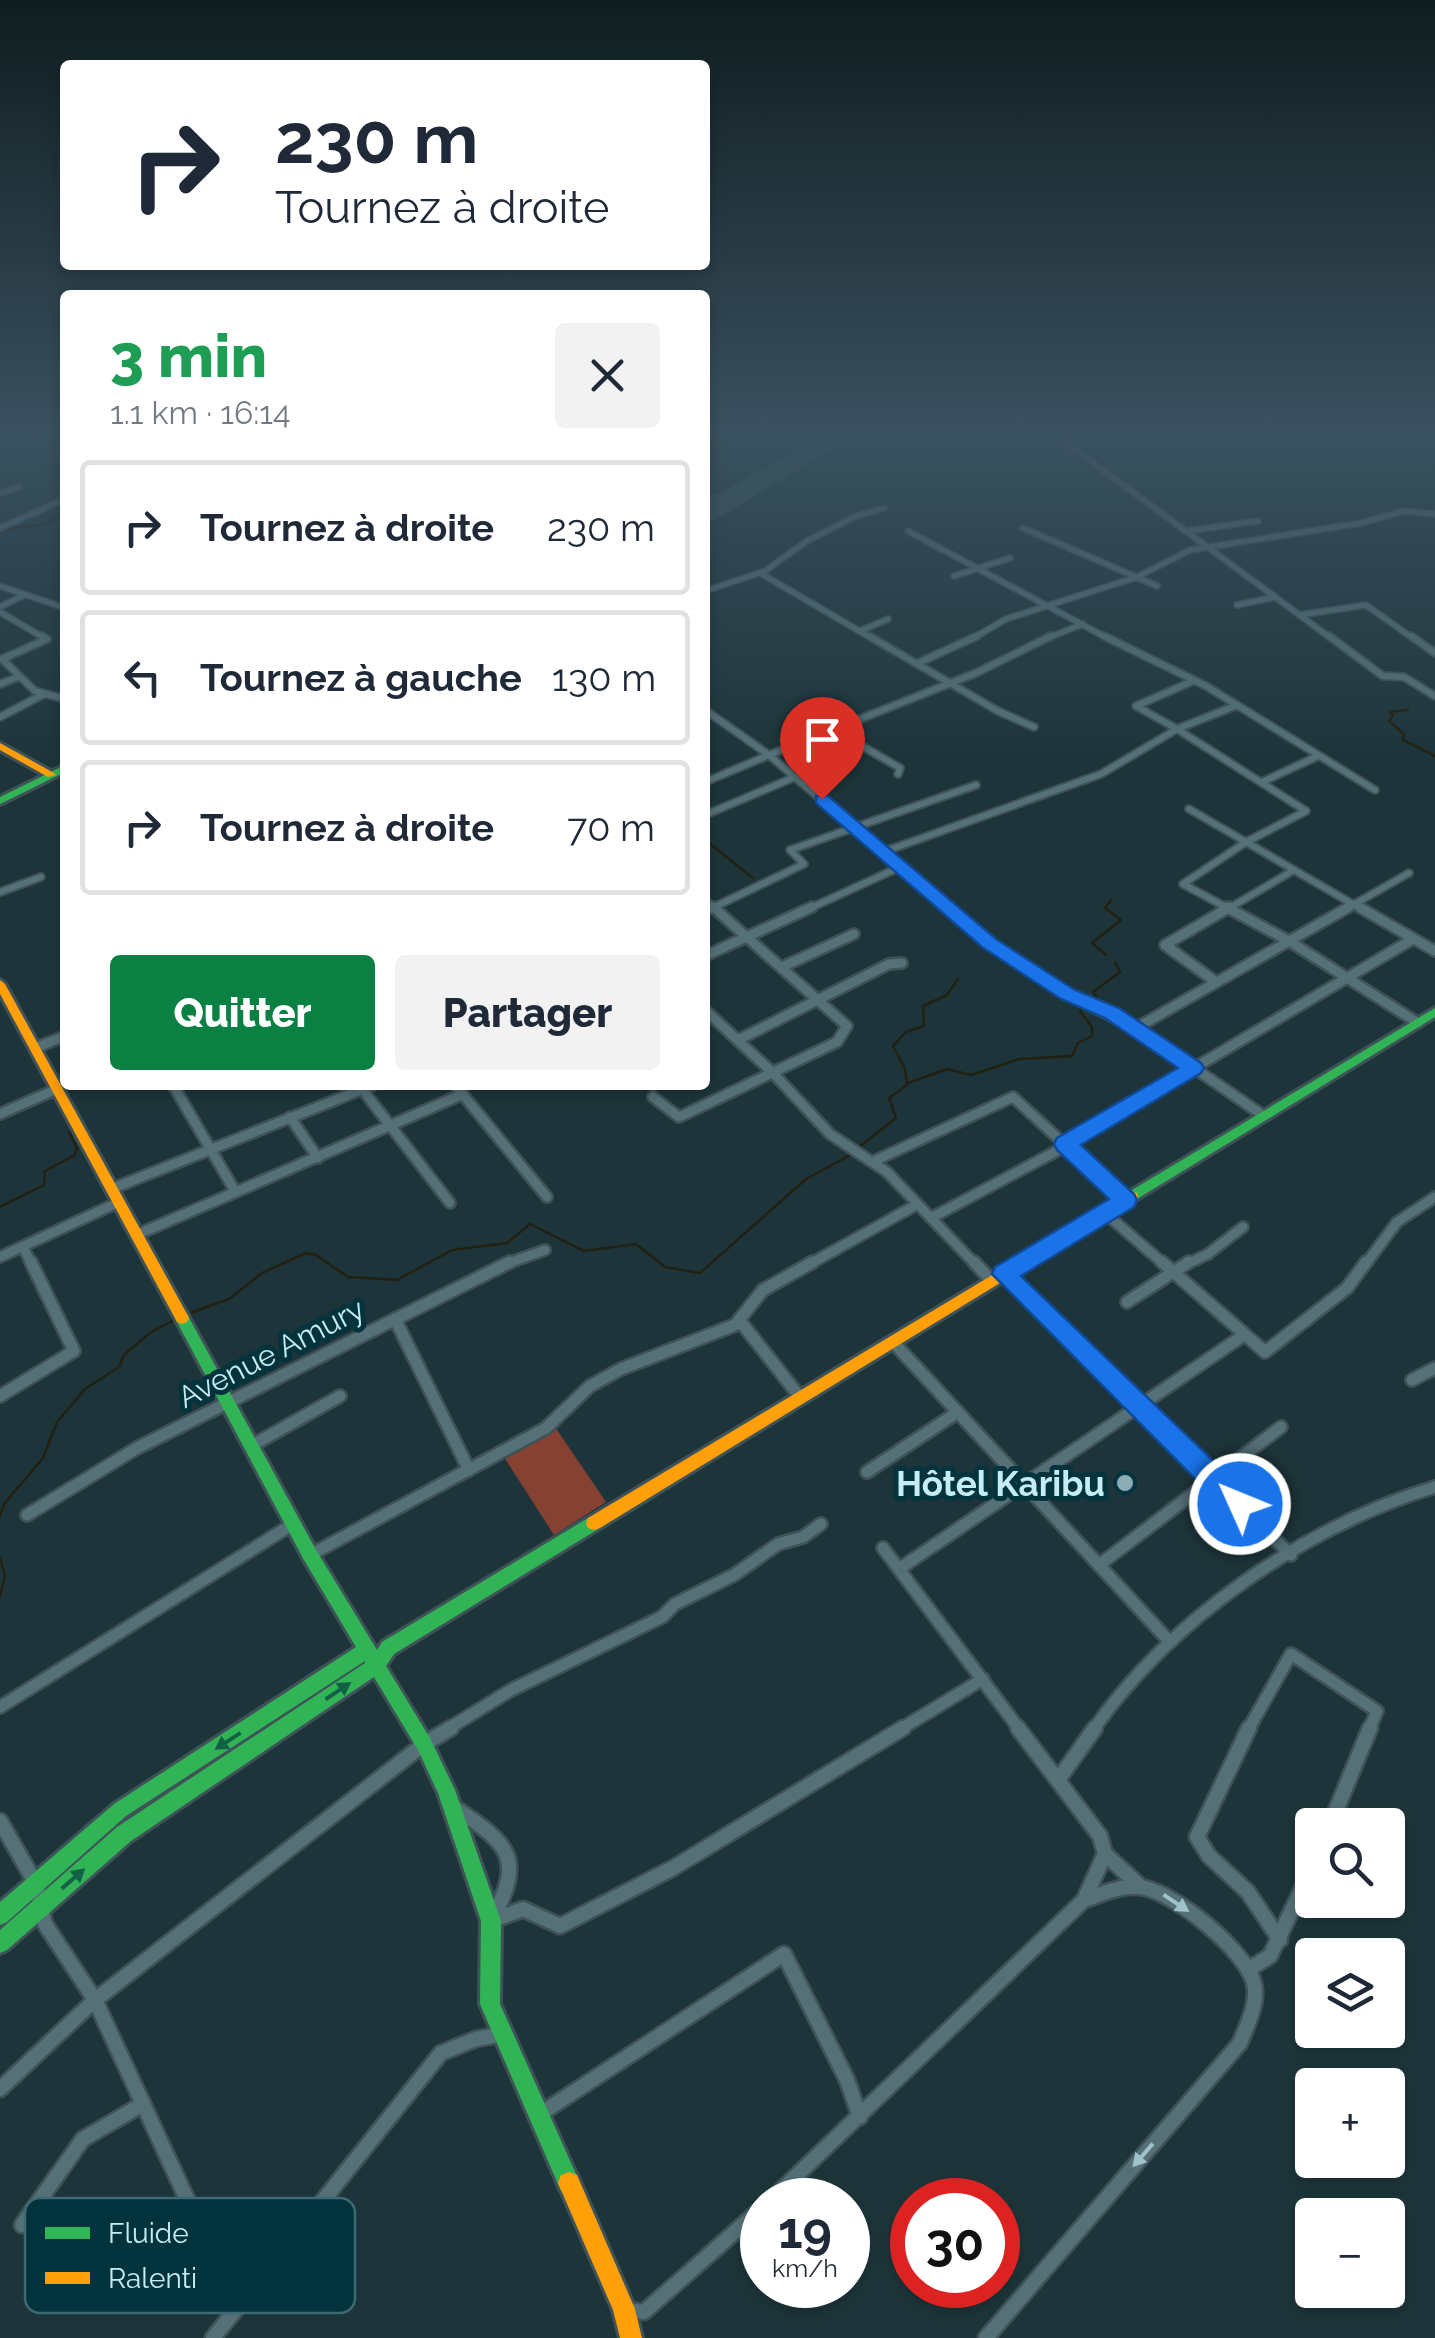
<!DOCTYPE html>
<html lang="fr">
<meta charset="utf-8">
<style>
:root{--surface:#fff;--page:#f2f2f3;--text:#1f2937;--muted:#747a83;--line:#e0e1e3;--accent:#0b8043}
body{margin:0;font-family:Raleway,sans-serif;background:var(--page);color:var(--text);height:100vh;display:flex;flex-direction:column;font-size:38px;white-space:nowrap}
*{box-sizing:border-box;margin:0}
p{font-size:32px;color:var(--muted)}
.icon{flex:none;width:55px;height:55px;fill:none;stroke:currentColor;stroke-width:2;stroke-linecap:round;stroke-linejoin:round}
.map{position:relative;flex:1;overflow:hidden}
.panel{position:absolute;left:60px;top:290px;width:650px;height:800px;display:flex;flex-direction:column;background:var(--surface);border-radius:10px;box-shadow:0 5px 15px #0003}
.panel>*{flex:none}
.guide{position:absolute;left:60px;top:60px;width:650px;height:210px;border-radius:10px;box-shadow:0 5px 15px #0003;background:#fff;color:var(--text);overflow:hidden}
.controls{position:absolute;left:1295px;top:1808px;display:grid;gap:20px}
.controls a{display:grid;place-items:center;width:110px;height:110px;border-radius:10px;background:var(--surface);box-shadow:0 5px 15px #0003;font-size:50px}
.speed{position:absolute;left:740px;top:2178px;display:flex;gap:20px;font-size:50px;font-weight:700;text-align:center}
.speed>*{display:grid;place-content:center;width:130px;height:130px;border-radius:50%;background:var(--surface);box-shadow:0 5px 15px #0003;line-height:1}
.speed small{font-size:25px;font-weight:400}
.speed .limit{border:15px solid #d22;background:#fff;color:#111}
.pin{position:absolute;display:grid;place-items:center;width:85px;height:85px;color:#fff;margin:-102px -42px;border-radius:50% 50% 50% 0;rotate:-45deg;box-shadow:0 0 10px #0007}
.pin .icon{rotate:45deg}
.me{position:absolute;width:110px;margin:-55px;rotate:314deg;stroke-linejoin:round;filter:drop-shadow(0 0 8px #0008)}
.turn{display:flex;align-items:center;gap:35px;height:210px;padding:0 50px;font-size:45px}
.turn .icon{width:130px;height:130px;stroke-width:2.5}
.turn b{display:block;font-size:70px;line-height:85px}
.round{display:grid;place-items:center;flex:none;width:105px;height:105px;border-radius:10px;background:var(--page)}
.summary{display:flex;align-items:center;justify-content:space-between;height:170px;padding:0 50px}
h1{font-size:60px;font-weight:800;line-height:75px;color:#1e9e55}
.button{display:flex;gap:20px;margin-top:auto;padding:20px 50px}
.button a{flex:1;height:115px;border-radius:10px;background:var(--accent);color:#fff;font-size:40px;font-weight:800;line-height:115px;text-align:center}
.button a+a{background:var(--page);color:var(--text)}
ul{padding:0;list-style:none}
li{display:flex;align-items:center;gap:30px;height:135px;margin:0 20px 15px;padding:0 30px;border:5px solid var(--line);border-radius:10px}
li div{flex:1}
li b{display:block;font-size:38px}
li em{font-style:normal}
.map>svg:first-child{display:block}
.green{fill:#854132}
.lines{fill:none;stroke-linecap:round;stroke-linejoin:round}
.stream{stroke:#222011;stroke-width:2.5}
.taxiway{fill:#3a5156;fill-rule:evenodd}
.runway{fill:#3a5156;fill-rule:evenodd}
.street-far4-casing{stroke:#3e5258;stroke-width:8}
.street-far3-casing{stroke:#3e5258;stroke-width:10}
.street-far2-casing{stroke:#3e5258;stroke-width:14}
.street-far1-casing{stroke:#3e5258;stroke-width:16}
.street-casing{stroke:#3e5258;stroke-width:19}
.fast-casing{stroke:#3e5258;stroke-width:6}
.slow-casing{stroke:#3e5258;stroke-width:6}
.street-far4{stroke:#557177;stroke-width:5}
.street-far3{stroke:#557177;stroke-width:6}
.street-far2{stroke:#557177;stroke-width:9}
.street-far1{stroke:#557177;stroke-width:11}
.street{stroke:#557177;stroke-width:14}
.fast{fill:#30b455;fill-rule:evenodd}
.slow{fill:#ff9f0a;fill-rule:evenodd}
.oneway{fill:#136045}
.oneway2{fill:#9ec1ca}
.route{fill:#1a73e8;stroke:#114b97;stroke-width:2.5}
.poi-dot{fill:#8bacb4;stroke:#03333c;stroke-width:4}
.labels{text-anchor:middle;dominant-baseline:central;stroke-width:10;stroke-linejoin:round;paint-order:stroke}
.street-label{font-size:30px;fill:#c6ecf6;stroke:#03333c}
.near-poi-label{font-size:35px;font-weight:bold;fill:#c6ecf6;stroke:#03333c;text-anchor:end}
.key{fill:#03333c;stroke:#3e6a74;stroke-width:2.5}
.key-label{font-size:28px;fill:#c6ecf6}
</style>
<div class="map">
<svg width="1435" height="2338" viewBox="0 0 1435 2338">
<rect width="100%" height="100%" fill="#1d353a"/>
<!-- green -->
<path class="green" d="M553,1424L606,1502L554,1535L502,1454Z"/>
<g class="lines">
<!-- stream -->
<g class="stream">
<path d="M0,530L40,525L65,515"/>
<path d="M1408,710L1390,712L1393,715L1389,721L1404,734L1403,740L1435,756"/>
<path d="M705,840L753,878"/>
<path d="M1106,955L1092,943L1121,920L1105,908L1111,900"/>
<path d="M1089,1000L1096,996L1093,992L1120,972L1115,962"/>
<path d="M908,1083L947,1069L971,1075L1019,1059L1072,1056L1078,1043L1092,1036V1027L1080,1011L1082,1006"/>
<path d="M859,1147L896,1118L889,1098L907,1085L905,1069L893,1046L906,1032L924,1026L923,1006L947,995L958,979"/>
<path d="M0,1207L44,1185L45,1171L75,1155L77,1148L69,1132"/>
<path d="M185,1315L229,1299L262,1273L306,1253L316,1255L348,1277L397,1280L452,1250L507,1243L530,1224L584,1251L636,1244L665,1267L700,1273L806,1179L854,1153"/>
<path d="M0,1516L4,1504L43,1458L57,1422L85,1389L119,1367L124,1355L151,1332L178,1318"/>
<path d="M0,1558L5,1575L0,1597"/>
</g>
<!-- taxiway -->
<path class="taxiway" d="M705,493H736L742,497L736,501H705Z"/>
<!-- runway -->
<path class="runway" d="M832,430H864L715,520L705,523V502Z"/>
<defs>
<g id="street-far4">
<path d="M1049,430L1332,639"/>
<path d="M0,493L19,487"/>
<path d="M0,528L65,499"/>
<path d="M1023,528L1157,586"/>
<path d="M908,531L1109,639"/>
<path d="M1187,531L1258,521"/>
<path d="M760,573L873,639"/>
<path d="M954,576L1010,558"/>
<path d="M0,586L65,608"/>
<path d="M705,591L765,571L807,541L854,517L884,508"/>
<path d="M1237,605L1275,597"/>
<path d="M0,607L24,595"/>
<path d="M0,612L46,639"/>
<path d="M1299,615L1366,605L1414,639"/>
<path d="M860,631L888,619"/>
<path d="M972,639L1006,619L1137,577L1190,550L1361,523L1404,511L1435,514"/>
<path d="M1045,639L1083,624"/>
</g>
<g id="street-far3">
<path d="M42,636L47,639L2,659L35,691L65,699"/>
<path d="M869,636L998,711L1034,727"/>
<path d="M1104,636L1206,686L1375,790"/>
<path d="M1329,636L1383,676L1404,677L1435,696"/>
<path d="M1411,636L1435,653"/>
<path d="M918,663L977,636"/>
<path d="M1193,681L1136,706L1177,729L1235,706"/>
<path d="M0,684L18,677"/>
<path d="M705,710L769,755"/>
<path d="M0,717L44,694"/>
<path d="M833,729L900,768L898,774"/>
<path d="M705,782L769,755"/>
<path d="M1262,782L1318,756"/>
<path d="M705,815L795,777"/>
<path d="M883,852L1101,774L1177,729L1306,811L1246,842L1189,809"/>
<path d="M0,892L41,877"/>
<path d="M705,900L716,910"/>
<path d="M708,910L804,864L790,850L976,785"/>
<path d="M806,910L900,867"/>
<path d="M950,910L769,755L976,673L1051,636"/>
<path d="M1226,910L1294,870"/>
<path d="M1231,910L1183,884L1246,842L1363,910"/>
<path d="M1344,910L1409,873"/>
</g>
<g id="street-far2">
<path d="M947,907L989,943L1068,994L1136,1028L1264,1116"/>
<path d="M1226,907L1289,941L1418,1023"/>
<path d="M1359,907L1435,951"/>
<path d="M705,911L713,907"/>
<path d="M705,956L812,907"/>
<path d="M782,967L854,934"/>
<path d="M1216,982L1165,945L1230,907"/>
<path d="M705,1010L773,1073L830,1134L887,1172L976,1265"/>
<path d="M1136,1028L1349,907"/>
<path d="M738,1040L889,964L902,963"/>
<path d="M35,1048L65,1036"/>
<path d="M173,1085L235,1191"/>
<path d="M455,1085L547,1197"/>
<path d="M362,1089L450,1203"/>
<path d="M653,1097L679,1117L837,1042L847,1026L713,907"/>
<path d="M0,1114L57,1089"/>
<path d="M290,1117L318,1158"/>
<path d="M1065,1144L1413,939"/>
<path d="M874,1161L1013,1097L1125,1200"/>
<path d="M111,1189L373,1085"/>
<path d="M1105,1213L1165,1265"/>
<path d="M931,1218L1066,1146"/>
<path d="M136,1235L463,1094"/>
<path d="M23,1247L32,1265"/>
<path d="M0,1257L119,1202"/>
<path d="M503,1265L545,1250"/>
<path d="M808,1265L916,1205"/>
<path d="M1185,1265L1208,1254L1243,1227"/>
<path d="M1365,1265L1397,1222L1435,1197"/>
</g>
<g id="street-far1">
<path d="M974,1262L992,1281"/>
<path d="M1162,1262L1265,1352L1347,1288L1366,1262"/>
<path d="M1004,1274L1291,1555"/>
<path d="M1127,1302L1189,1262"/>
<path d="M395,1319L469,1470"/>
<path d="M740,1321L800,1397"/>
<path d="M893,1342L1170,1642"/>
<path d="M1412,1380L1435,1368"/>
<path d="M0,1396L74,1351L31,1262"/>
<path d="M251,1446L340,1396"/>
<path d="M867,1472L958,1412"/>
<path d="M27,1515L137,1448L510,1262"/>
<path d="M883,1548L1020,1730"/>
<path d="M310,1555L546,1428L590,1386L621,1369L735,1325L763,1290L813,1262"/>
<path d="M1099,1565L1281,1427"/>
<path d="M899,1569L1244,1335"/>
<path d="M0,1707L293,1524"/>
<path d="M446,1730L511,1690L662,1617L675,1604L734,1575L778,1544L803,1537L821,1524"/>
<path d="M899,1730L983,1679"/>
<path d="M1093,1730C1172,1618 1304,1527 1435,1487"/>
<path d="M1248,1730L1291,1654L1377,1711L1369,1730"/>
</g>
<g id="street">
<path d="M1249,1728L1197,1837L1209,1856L1248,1892L1280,1940"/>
<path d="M1058,1780L1095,1728"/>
<path d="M455,1808C509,1844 525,1858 492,1919"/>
<path d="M0,1821L36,1884L45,1924L95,2000L192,2210L274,2262"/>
<path d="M1330,1825L1370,1728"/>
<path d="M1105,1854L1141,1887"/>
<path d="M491,1921L523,1909L560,1926L673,1868L903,1728"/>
<path d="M1249,1969L1270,1956L1312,1868"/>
<path d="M0,2089L95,2000L424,1744L451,1728"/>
<path d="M540,2114L784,1954L847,2080L860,2117"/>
<path d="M771,2200L1084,1900L1105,1854L1100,1836L1018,1728"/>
<path d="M22,2225L83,2139L143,2104"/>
<path d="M626,2310L644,2312L762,2208"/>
<path d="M213,2338L441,2053L476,2039L503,2034"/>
<path d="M986,2338L1240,2043C1247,2025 1259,2003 1254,1983C1245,1950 1177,1895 1145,1888C1124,1883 1103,1894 1084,1900"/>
</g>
<g id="fast">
<path d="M30,430H39L65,441V445Z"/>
<path d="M65,765V772L0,804V797Z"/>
<path d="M1435,1008V1017L1137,1199H1127L1126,1196L1127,1193Z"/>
<path d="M182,1312L187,1314L316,1550L377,1650L382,1642L588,1518L594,1516L600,1518L602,1523L600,1528L394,1654L386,1666L430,1738L455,1790L501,1921L500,2004L580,2183L577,2191L569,2194L561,2191L480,2004L481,1921L438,1793L418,1750L374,1677L131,1841L7,1950L0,1953V1930L117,1827L365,1663V1661L126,1816L7,1922L0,1925V1902L114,1804L356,1647L304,1560L177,1322L175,1318L177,1314Z"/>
</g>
<g id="slow">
<path d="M0,743L54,773L56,775L48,777L0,750Z"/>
<path d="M0,980L5,984L187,1314L189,1318L187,1322L182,1324L177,1322L0,994Z"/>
<path d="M1132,1191L1137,1193L1138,1196L1137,1199L600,1528L594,1530L588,1528L586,1523L588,1518Z"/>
<path d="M569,2172L577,2175L635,2309L642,2338H620L613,2310L558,2183L561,2175Z"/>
</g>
</defs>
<!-- street-far4 casing -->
<use href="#street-far4" class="street-far4-casing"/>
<!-- street-far3 casing -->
<use href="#street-far3" class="street-far3-casing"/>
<!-- street-far2 casing -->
<use href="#street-far2" class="street-far2-casing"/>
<!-- street-far1 casing -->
<use href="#street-far1" class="street-far1-casing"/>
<!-- street casing -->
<use href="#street" class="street-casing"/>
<!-- fast casing -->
<use href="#fast" class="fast-casing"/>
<!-- slow casing -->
<use href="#slow" class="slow-casing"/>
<!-- street-far4 -->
<use href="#street-far4" class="street-far4"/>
<!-- street-far3 -->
<use href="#street-far3" class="street-far3"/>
<!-- street-far2 -->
<use href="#street-far2" class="street-far2"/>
<!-- street-far1 -->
<use href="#street-far1" class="street-far1"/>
<!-- street -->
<use href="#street" class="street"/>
<!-- fast -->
<use href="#fast" class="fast"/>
<!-- slow -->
<use href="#slow" class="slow"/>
</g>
<!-- one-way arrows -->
<defs><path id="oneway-solid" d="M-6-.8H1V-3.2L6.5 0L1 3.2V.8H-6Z" transform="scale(2.5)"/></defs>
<g class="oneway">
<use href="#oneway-solid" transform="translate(338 1691) rotate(-34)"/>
<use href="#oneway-solid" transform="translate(228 1741) rotate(147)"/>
<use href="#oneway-solid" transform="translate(73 1879) rotate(-41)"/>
</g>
<g class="oneway2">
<use href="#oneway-solid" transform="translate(1176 1903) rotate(34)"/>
<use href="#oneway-solid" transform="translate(1143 2155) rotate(131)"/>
</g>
<!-- sky -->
<linearGradient id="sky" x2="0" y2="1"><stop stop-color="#101d20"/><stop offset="0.57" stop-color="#3a5160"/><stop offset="1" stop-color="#3a5160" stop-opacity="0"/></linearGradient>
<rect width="1435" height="758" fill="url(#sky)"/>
<!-- route -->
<path class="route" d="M816,796H828L996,939L1075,990L1119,1008L1201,1063L1204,1068L1201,1073L1081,1145L1134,1194L1137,1200L1134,1207L1021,1276L1249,1495L1254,1504L1249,1514L1240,1517L1230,1514L992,1274L995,1267L1109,1199L1057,1150L1054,1144L1057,1138L1178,1068L1105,1018L1061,999L982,947L816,803Z"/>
<!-- markers -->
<circle class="poi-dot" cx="1125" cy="1483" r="10"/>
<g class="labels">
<!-- street labels -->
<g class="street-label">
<text transform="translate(271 1353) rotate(-27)">Avenue Amury</text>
</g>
<!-- near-poi labels -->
<g class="near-poi-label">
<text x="1105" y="1483">Hôtel Karibu</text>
</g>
</g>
<!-- legend -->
<rect x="25" y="2198" width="330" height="115" rx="15" class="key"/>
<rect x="45" y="2227" width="45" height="12" fill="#30b455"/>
<rect x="45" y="2272" width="45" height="12" fill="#ff9f0a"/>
<g class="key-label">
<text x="108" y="2243">Fluide</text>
<text x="108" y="2288">Ralenti</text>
</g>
</svg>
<div class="controls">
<a><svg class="icon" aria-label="search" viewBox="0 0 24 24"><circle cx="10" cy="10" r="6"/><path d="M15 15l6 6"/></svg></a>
<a><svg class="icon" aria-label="layers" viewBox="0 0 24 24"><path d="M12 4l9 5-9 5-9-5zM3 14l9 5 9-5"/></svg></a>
<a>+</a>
<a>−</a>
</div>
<div class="speed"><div>19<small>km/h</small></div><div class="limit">30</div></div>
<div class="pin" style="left:822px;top:799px;background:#d93025"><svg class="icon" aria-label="arrive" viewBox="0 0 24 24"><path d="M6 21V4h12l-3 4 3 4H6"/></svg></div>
<svg class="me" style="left:1240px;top:1504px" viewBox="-20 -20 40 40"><circle r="17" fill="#1a73e8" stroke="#fff" stroke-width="3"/><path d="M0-11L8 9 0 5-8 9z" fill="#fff"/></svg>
<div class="guide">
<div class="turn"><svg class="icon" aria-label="right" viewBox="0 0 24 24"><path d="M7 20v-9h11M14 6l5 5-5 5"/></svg><div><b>230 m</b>Tournez à droite</div></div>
</div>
<section class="panel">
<div class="summary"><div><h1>3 min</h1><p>1.1 km · 16:14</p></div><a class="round"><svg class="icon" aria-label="close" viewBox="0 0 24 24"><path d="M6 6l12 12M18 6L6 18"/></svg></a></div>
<ul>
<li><svg class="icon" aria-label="right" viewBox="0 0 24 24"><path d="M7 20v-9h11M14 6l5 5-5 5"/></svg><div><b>Tournez à droite</b></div><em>230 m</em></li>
<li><svg class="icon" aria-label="left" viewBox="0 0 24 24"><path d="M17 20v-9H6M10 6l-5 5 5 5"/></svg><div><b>Tournez à gauche</b></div><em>130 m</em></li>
<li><svg class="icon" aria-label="right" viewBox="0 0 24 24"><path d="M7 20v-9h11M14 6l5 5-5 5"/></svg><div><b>Tournez à droite</b></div><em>70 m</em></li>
</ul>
<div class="button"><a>Quitter</a><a>Partager</a></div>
</section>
</div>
